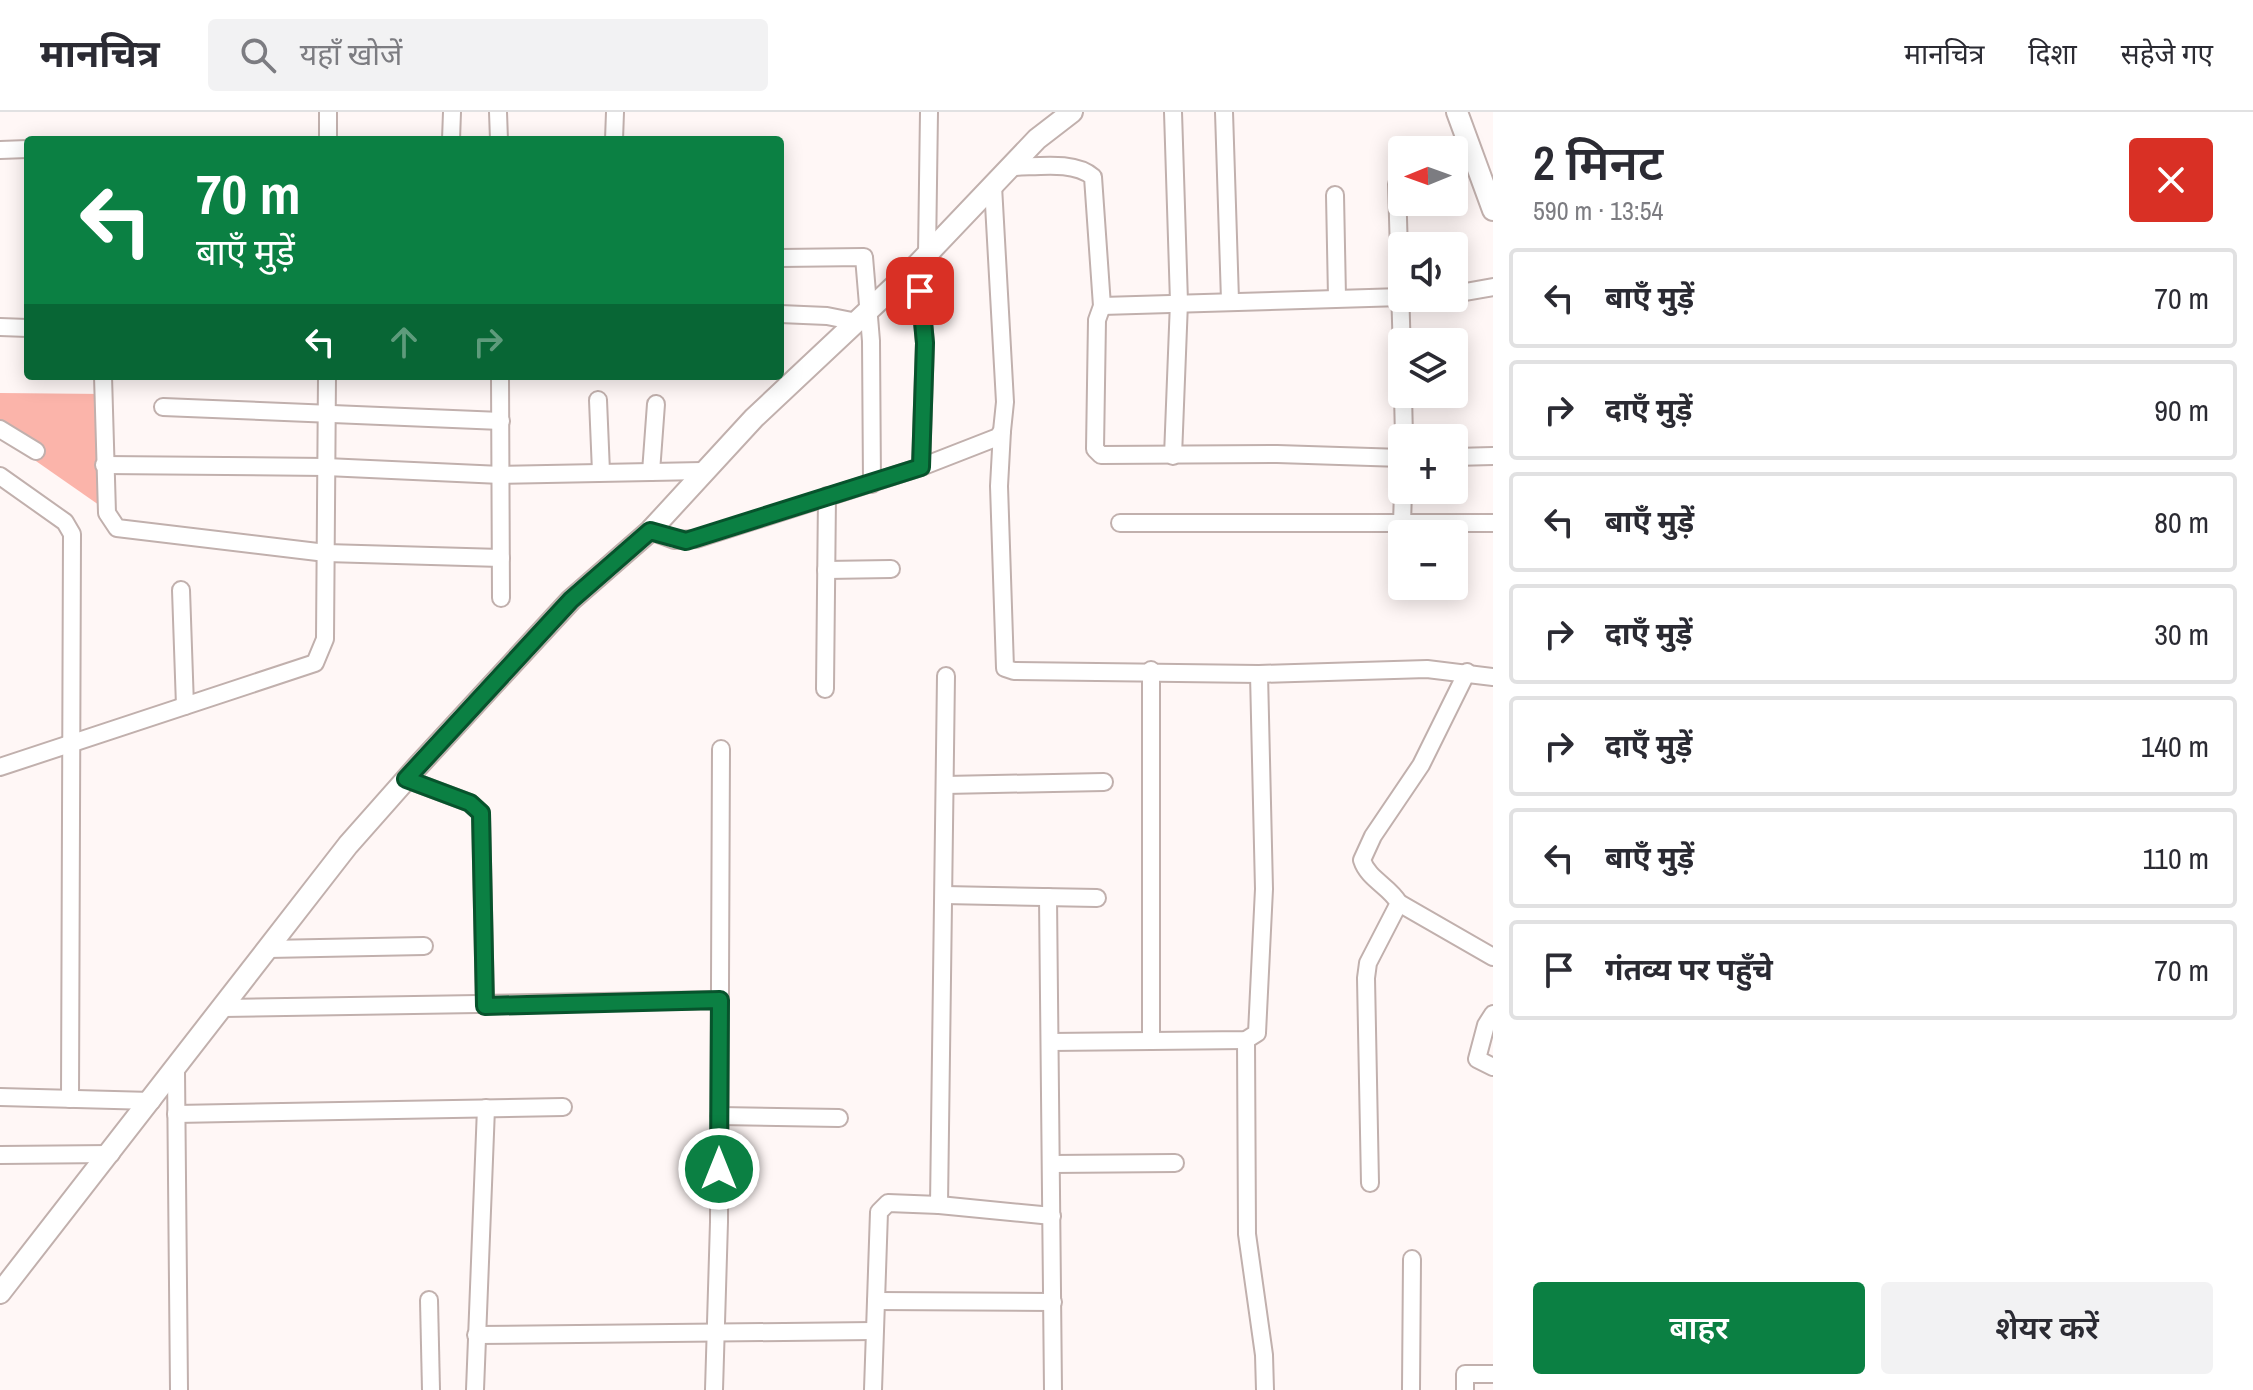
<!DOCTYPE html>
<html lang="hi">
<meta charset="utf-8">
<style>
:root{--surface:#fff;--page:#f2f2f3;--text:#2b2b33;--muted:#7c7c81;--line:#e1e1e2;--accent:#0b8043}
body{margin:0;font-family:"Archivo Narrow","Noto Sans Devanagari",sans-serif;background:var(--page);color:var(--text);height:100vh;display:flex;flex-direction:column;font-size:30px;white-space:nowrap}
*{box-sizing:border-box;margin:0}
p{font-size:26px;color:var(--muted)}
.icon{flex:none;width:44px;height:44px;fill:none;stroke:currentColor;stroke-width:2;stroke-linecap:round;stroke-linejoin:round}
.map{position:relative;flex:1;overflow:hidden}
.sheet{display:flex;flex-direction:column;background:var(--surface);width:760px}
.sheet>*{flex:none}
.guide{position:absolute;left:24px;top:24px;width:760px;height:244px;border-radius:8px;box-shadow:0 4px 20px #0003;background:#0b8043;color:#fff;overflow:hidden}
.needle{width:52px;rotate:269deg}
.controls{position:absolute;left:1388px;top:24px;display:grid;gap:16px}
.controls a{display:grid;place-items:center;width:80px;height:80px;border-radius:8px;background:var(--surface);box-shadow:0 4px 20px #0003;font-size:40px}
.pin{position:absolute;display:grid;place-items:center;width:68px;height:68px;color:#fff;margin:-34px;border-radius:16px;box-shadow:0 4px 12px #0006}
.me{position:absolute;width:88px;margin:-44px;rotate:0deg;stroke-linejoin:round;filter:drop-shadow(0 0 6px #0008)}
.turn{display:flex;align-items:center;gap:28px;height:168px;padding:0 40px;font-size:36px}
.turn .icon{width:104px;height:104px;stroke-width:2.5}
.turn b{display:block;font-size:56px;line-height:68px}
.lanes{display:flex;align-items:center;height:76px;padding:0 40px;background:#0003;justify-content:center;gap:40px;direction:ltr}
.lanes .off{opacity:.35}
.round{display:grid;place-items:center;flex:none;width:84px;height:84px;border-radius:8px;background:var(--page)}
.summary{display:flex;align-items:center;justify-content:space-between;height:136px;padding:0 40px}
h1{font-size:48px;font-weight:600;line-height:60px}
.cta{display:flex;gap:16px;margin-top:auto;padding:16px 40px}
.cta a{flex:1;height:92px;border-radius:8px;background:var(--accent);color:#fff;font-size:32px;font-weight:600;line-height:92px;text-align:center}
.cta a+a{background:var(--page);color:var(--text)}
ul{padding:0;list-style:none}
li{display:flex;align-items:center;gap:24px;height:100px;margin:0 16px 12px;padding:0 24px;border:4px solid var(--line);border-radius:8px}
li div{flex:1}
li b{display:block;font-size:30px}
li em{font-style:normal}
header{display:flex;align-items:center;gap:48px;box-sizing:border-box;height:112px;padding:0 40px;background:var(--surface);border-bottom:2px solid var(--line)}
header strong{font-size:38px}
nav{display:flex;gap:44px;margin-inline-start:auto;font-size:28px}
.search{width:560px;height:72px;background:var(--page);display:flex;align-items:center;gap:20px;box-sizing:border-box;padding:0 28px;border-radius:8px;color:var(--muted);font-size:30px}
main{display:flex;flex:1;min-height:0}
.map>svg:first-child{display:block}
.green{fill:#fbb4aa}
.lines{fill:none;stroke-linecap:round;stroke-linejoin:round}
.minor-casing{stroke:#c1b0ad;stroke-width:20}
.tertiary-casing{stroke:#c1b0ad;stroke-width:24}
.minor{stroke:#fff;stroke-width:16}
.tertiary{stroke:#fff;stroke-width:20}
.route-casing{stroke:#07532c;stroke-width:20}
.route{stroke:#0b8043;stroke-width:14}
</style>
<header>
<strong>मानचित्र</strong>
<div class="search"><svg class="icon" aria-label="search" viewBox="0 0 24 24"><circle cx="10" cy="10" r="6"/><path d="M15 15l6 6"/></svg>यहाँ खोजें</div>
<nav><a>मानचित्र</a><a>दिशा</a><a>सहेजे गए</a></nav>
</header>
<main>
<div class="map">
<svg width="1493" height="1278" viewBox="0 0 1493 1278">
<rect width="100%" height="100%" fill="#fff7f6"/>
<!-- green -->
<path class="green" d="M0,281L105,282L99,393L0,324Z"/>
<g class="lines">
<defs>
<g id="minor">
<path d="M498,0L499,28"/>
<path d="M1224,0L1230,188"/>
<path d="M328,28V0"/>
<path d="M451,28L452,0"/>
<path d="M614,28L615,0"/>
<path d="M0,38L28,37"/>
<path d="M1011,55C1036,55 1074,48 1093,65L1102,194L1097,208L1095,337L1101,343L1277,342L1402,346"/>
<path d="M1397,72L1402,243"/>
<path d="M1335,83L1337,185"/>
<path d="M927,142L929,0"/>
<path d="M780,146L864,145L871,229L872,372"/>
<path d="M918,152L925,231L921,355"/>
<path d="M1454,182L1493,175"/>
<path d="M1102,194L1402,185"/>
<path d="M780,202L827,204L857,210"/>
<path d="M0,215L28,216"/>
<path d="M103,264L107,401L117,416L326,441L501,446"/>
<path d="M500,264L501,486"/>
<path d="M1403,282L1404,326"/>
<path d="M598,288L601,360"/>
<path d="M163,295L501,309"/>
<path d="M0,317L36,339"/>
<path d="M1002,319L999,374L1005,556L1014,559L1259,562"/>
<path d="M1173,344L1179,190L1173,0"/>
<path d="M1454,345L1493,344"/>
<path d="M104,353L326,355L501,363L703,359"/>
<path d="M651,360L656,292"/>
<path d="M0,364L65,410L72,422L70,987"/>
<path d="M1120,411H1493"/>
<path d="M1402,412L1403,378"/>
<path d="M650,419L674,428L696,427L921,355L998,325L1002,319L1005,290L993,74"/>
<path d="M826,458L891,457"/>
<path d="M181,478L185,594"/>
<path d="M1151,558V929L1246,928L1257,921L1264,777L1259,562L1427,557L1493,565"/>
<path d="M825,577L827,384"/>
<path d="M0,655L315,551L325,527L327,264"/>
<path d="M406,667L470,691L481,701L485,894"/>
<path d="M945,673L1104,670"/>
<path d="M944,783L1097,786"/>
<path d="M1048,785L1053,1278"/>
<path d="M1399,791L1493,845"/>
<path d="M268,837L424,834"/>
<path d="M223,896L720,888"/>
<path d="M1493,902L1486,913L1477,947L1493,955"/>
<path d="M1246,928L1247,1122L1264,1243L1265,1278"/>
<path d="M1050,930L1151,929"/>
<path d="M176,959L179,1278"/>
<path d="M0,985L152,989"/>
<path d="M176,1002L563,995"/>
<path d="M719,1004L839,1006"/>
<path d="M0,1043L111,1042"/>
<path d="M1052,1052L1175,1051"/>
<path d="M1370,1071L1366,866L1368,851L1399,791C1389,774 1368,767 1362,748L1373,724L1421,653L1467,560"/>
<path d="M939,1093L1052,1104"/>
<path d="M429,1188L431,1278"/>
<path d="M876,1189L1053,1190"/>
<path d="M476,1223L874,1219"/>
<path d="M475,1278L486,996"/>
<path d="M714,1278L719,1110L721,637"/>
<path d="M873,1278L879,1100L888,1091L939,1093L946,564"/>
<path d="M1411,1278L1412,1147"/>
<path d="M1465,1278V1262H1493"/>
</g>
<g id="tertiary">
<path d="M1457,0L1493,98"/>
<path d="M0,1181L348,733L417,655L571,488L650,419L754,306L918,152L1037,27L1072,0"/>
</g>
</defs>
<!-- minor casing -->
<use href="#minor" class="minor-casing"/>
<!-- tertiary casing -->
<use href="#tertiary" class="tertiary-casing"/>
<!-- minor -->
<use href="#minor" class="minor"/>
<!-- tertiary -->
<use href="#tertiary" class="tertiary"/>
</g>
<g class="lines">
<defs>
<path id="route" d="M719,1057L720,888L485,894L481,701L470,691L406,667L571,488L650,419L686,429L921,355L925,231L920,179"/>
</defs>
<!-- route casing -->
<use href="#route" class="route-casing"/>
<!-- route -->
<use href="#route" class="route"/>
</g>
</svg>
<div class="controls">
<a><svg class="needle" viewBox="-14 -14 28 28"><path d="M0-13l5 13h-10z" fill="#e53935"/><path d="M0 13l5-13h-10z" fill="#7c7c81"/></svg></a>
<a><svg class="icon" aria-label="sound" viewBox="0 0 24 24"><path d="M4 9h4l5-4v14l-5-4H4zM17 9q2 3 0 6"/></svg></a>
<a><svg class="icon" aria-label="layers" viewBox="0 0 24 24"><path d="M12 4l9 5-9 5-9-5zM3 14l9 5 9-5"/></svg></a>
<a>+</a>
<a>−</a>
</div>
<div class="pin" style="left:920px;top:179px;background:#d93025"><svg class="icon" aria-label="arrive" viewBox="0 0 24 24"><path d="M6 21V4h12l-3 4 3 4H6"/></svg></div>
<svg class="me" style="left:719px;top:1057px" viewBox="-20 -20 40 40"><circle r="17" fill="#0b8043" stroke="#fff" stroke-width="3"/><path d="M0-11L8 9 0 5-8 9z" fill="#fff"/></svg>
<div class="guide">
<div class="turn"><svg class="icon" aria-label="left" viewBox="0 0 24 24"><path d="M17 20v-9H6M10 6l-5 5 5 5"/></svg><div><b>70 m</b>बाएँ मुड़ें</div></div>
<div class="lanes"><svg class="icon" aria-label="left" viewBox="0 0 24 24"><path d="M17 20v-9H6M10 6l-5 5 5 5"/></svg><svg class="icon off" aria-label="ahead" viewBox="0 0 24 24"><path d="M12 20V5M6 11l6-6 6 6"/></svg><svg class="icon off" aria-label="right" viewBox="0 0 24 24"><path d="M7 20v-9h11M14 6l5 5-5 5"/></svg></div>
</div>
</div>
<section class="sheet">
<div class="summary"><div><h1>2 मिनट</h1><p>590 m · 13:54</p></div><a class="round" style="background:#d93025;color:#fff"><svg class="icon" aria-label="close" viewBox="0 0 24 24"><path d="M6 6l12 12M18 6L6 18"/></svg></a></div>
<ul>
<li><svg class="icon" aria-label="left" viewBox="0 0 24 24"><path d="M17 20v-9H6M10 6l-5 5 5 5"/></svg><div><b>बाएँ मुड़ें</b></div><em>70 m</em></li>
<li><svg class="icon" aria-label="right" viewBox="0 0 24 24"><path d="M7 20v-9h11M14 6l5 5-5 5"/></svg><div><b>दाएँ मुड़ें</b></div><em>90 m</em></li>
<li><svg class="icon" aria-label="left" viewBox="0 0 24 24"><path d="M17 20v-9H6M10 6l-5 5 5 5"/></svg><div><b>बाएँ मुड़ें</b></div><em>80 m</em></li>
<li><svg class="icon" aria-label="right" viewBox="0 0 24 24"><path d="M7 20v-9h11M14 6l5 5-5 5"/></svg><div><b>दाएँ मुड़ें</b></div><em>30 m</em></li>
<li><svg class="icon" aria-label="right" viewBox="0 0 24 24"><path d="M7 20v-9h11M14 6l5 5-5 5"/></svg><div><b>दाएँ मुड़ें</b></div><em>140 m</em></li>
<li><svg class="icon" aria-label="left" viewBox="0 0 24 24"><path d="M17 20v-9H6M10 6l-5 5 5 5"/></svg><div><b>बाएँ मुड़ें</b></div><em>110 m</em></li>
<li><svg class="icon" aria-label="arrive" viewBox="0 0 24 24"><path d="M6 21V4h12l-3 4 3 4H6"/></svg><div><b>गंतव्य पर पहुँचे</b></div><em>70 m</em></li>
</ul>
<div class="cta"><a>बाहर</a><a>शेयर करें</a></div>
</section>
</main>
